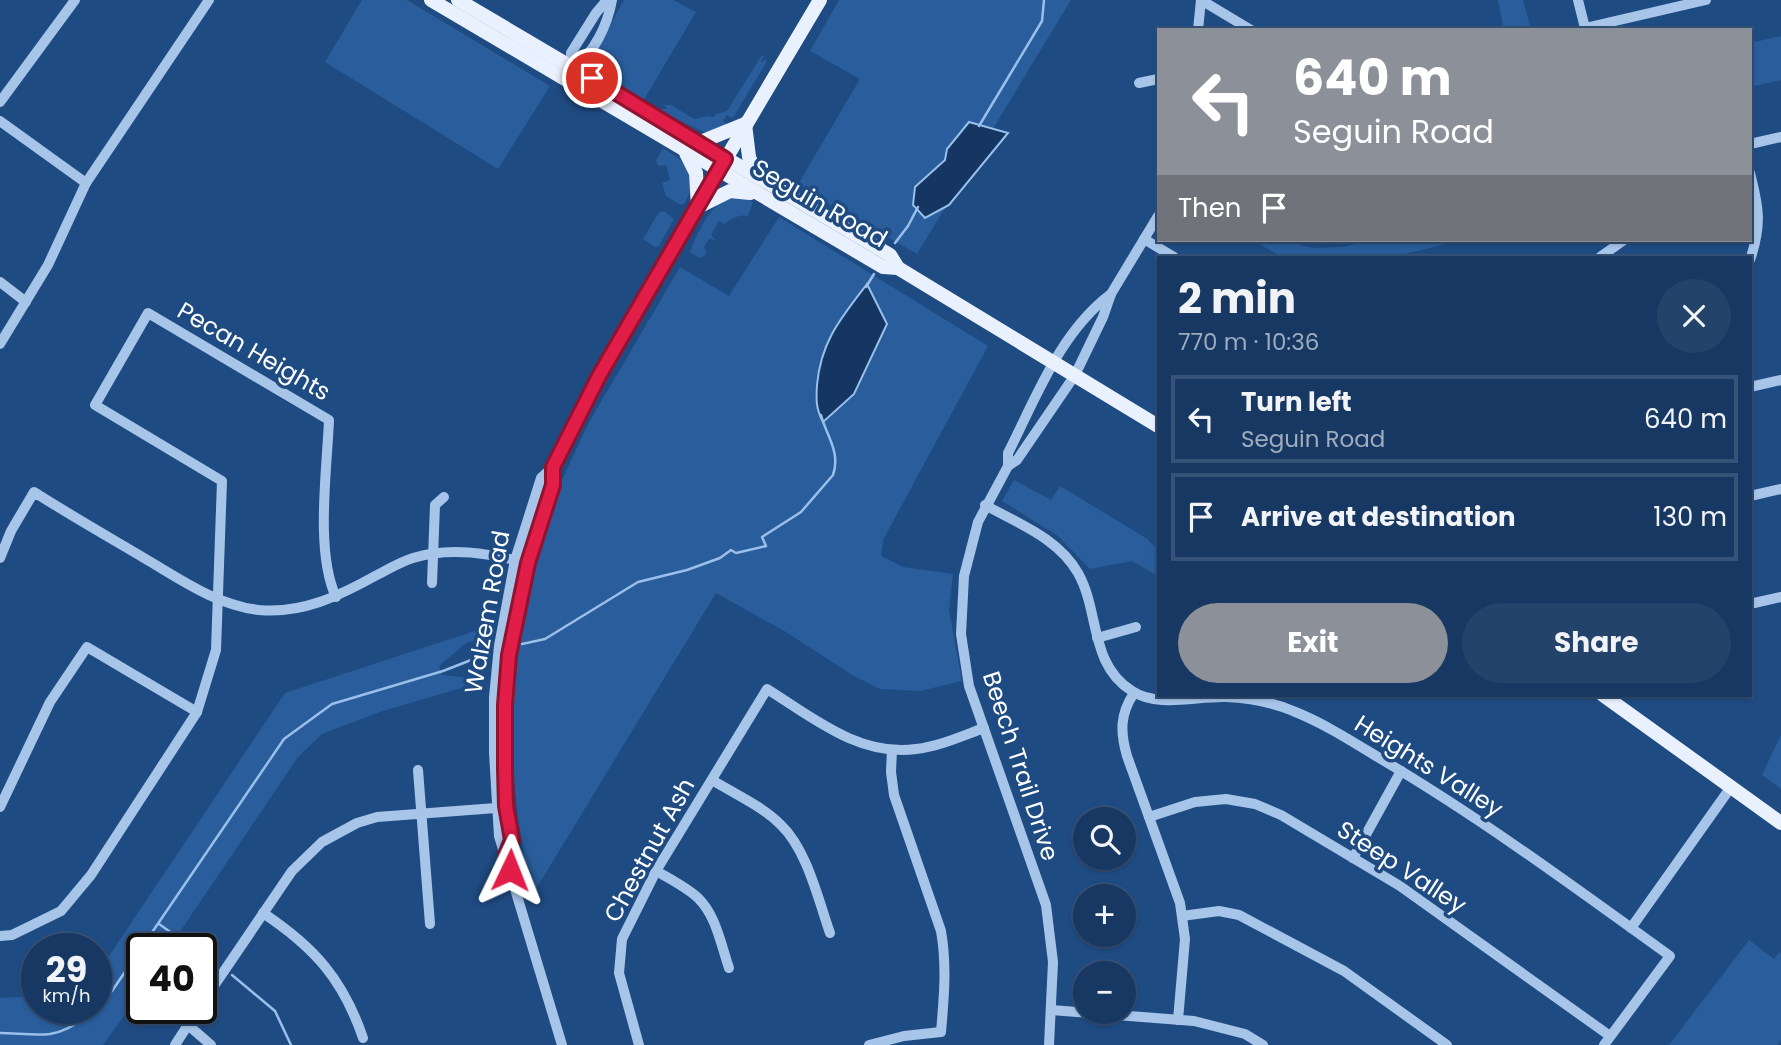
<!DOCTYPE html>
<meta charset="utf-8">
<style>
:root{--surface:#173862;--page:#24436b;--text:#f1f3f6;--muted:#9eacbe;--line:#365277;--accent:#8c9099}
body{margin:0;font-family:Poppins,sans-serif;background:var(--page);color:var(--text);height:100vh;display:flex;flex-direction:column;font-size:26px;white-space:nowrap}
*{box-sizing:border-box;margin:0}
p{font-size:23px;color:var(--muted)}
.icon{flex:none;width:38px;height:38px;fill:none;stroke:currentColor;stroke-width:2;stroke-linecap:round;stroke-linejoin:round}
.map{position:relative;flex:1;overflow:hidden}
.details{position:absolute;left:1157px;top:256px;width:595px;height:441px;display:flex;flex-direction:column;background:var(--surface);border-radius:0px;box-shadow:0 2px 5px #0004,0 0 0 2px var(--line)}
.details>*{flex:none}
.top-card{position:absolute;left:1157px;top:28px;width:595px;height:214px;border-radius:0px;box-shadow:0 2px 5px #0004,0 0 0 2px var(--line);background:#8c9099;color:#fff;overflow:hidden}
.tools{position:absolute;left:1073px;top:807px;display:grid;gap:14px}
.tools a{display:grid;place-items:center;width:63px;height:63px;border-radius:50%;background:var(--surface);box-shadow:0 2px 5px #0004,0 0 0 2px var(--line);font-size:35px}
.speed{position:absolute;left:21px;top:933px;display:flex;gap:14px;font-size:35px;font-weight:700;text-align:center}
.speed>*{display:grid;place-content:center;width:91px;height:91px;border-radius:50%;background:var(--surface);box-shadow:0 2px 5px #0004,0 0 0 2px var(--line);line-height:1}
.speed small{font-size:18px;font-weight:400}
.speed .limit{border:4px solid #111;border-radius:10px;background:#fff;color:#111}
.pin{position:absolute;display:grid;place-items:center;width:60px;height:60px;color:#fff;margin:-30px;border:4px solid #fff;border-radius:50%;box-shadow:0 2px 7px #0007}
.me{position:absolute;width:77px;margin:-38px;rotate:2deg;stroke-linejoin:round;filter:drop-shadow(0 0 5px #0008)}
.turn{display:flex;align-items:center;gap:24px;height:147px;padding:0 21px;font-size:32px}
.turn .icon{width:91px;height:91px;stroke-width:2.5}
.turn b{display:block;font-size:49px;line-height:60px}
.then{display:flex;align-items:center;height:66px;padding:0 21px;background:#0003;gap:14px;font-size:26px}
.round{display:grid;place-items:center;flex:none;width:74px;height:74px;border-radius:37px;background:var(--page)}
.overview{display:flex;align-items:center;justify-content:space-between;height:119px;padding:0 21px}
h1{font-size:42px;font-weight:700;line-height:52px}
.primary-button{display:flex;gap:14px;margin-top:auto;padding:14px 21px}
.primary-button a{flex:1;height:80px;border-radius:42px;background:var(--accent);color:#fff;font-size:28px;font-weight:700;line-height:80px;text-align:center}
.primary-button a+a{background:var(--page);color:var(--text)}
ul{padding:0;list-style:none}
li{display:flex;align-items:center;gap:21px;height:88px;margin:0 14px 10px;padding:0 7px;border:4px solid var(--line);border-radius:0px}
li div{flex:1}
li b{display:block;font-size:26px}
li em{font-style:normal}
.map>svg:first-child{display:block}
.green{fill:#295d9b}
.water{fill:#153662;stroke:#9abfea;stroke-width:2}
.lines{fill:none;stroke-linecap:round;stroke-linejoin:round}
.stream{stroke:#9abfea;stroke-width:2.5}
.minor{stroke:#a6c5e9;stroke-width:10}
.major{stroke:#eaf1fe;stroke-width:14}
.route-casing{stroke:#92132f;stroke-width:18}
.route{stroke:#e11d48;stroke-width:12}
.labels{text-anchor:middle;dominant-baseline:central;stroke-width:7;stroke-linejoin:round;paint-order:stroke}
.street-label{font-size:24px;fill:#fff;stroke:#1f4b83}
</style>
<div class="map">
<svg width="1781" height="1045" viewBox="0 0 1781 1045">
<rect width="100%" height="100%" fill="#1f4b83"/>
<!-- green -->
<g class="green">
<path d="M362,0H407L550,86L498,169L325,62Z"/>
<path d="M624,0H673L696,12L643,101L594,68L593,56Z"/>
<path d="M839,0H1071L917,254L797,186L860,79L810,51Z"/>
<path d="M1498,0H1523L1531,30H1504Z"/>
<path d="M1781,36V80L1750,87V43Z"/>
<path d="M762,55L764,56L761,61L763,62L765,59L766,63L734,116L732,118L727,115L723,121L727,125L710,133L704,132L661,112V109H667L664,105H671L694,119L708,116L714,117L716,114L727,111Z"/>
<path d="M663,148L680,159L690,170L691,191L684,204L681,205L666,196L662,183L670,180L666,165L658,166L656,160Z"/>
<path d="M728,197L747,199L753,202L748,216C740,214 731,218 725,224L719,221L711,235L716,240L709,239L703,248L706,250L705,256L699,258L690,252C698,231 708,209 728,197Z"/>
<path d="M664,211L674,219L659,246L655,247L643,239L659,212Z"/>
<path d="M779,217L988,346L883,540L881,556L903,567L953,574L949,610L962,681L920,691L880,689L852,675L786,632L716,593L533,894L529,887L518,817L510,740L516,668L531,579L561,482L588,424L680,267L729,296Z"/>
<path d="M1252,240H1292L1303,246L1314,248L1343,247L1374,240H1461L1393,257H1282Z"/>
<path d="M1014,480L1051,500L1060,486L1146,538L1158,550V576L1132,561L1090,569L1058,536L1002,501Z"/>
<path d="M484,628L490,636L466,643L439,666L442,675L480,679L487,676L481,682L380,712L322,734L298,757L169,948H142V991L103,1045H0V998L37,996V1008H96V968L105,962L285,693Z"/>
<path d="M1781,735V789L1762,775Z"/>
<path d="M1749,940L1774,959L1779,952L1781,954V1040L1778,1045H1669Z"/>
</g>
<!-- water -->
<g class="water">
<path d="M969,122L1008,133L949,205L925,218L913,205L915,187L945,160L947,149Z"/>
<path d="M867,284L887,324L854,394L823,422C816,409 816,400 817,385C821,341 841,318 867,284Z"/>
</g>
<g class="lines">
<!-- stream -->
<g class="stream">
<path d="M979,126L1042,21L1044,0"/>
<path d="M895,243L908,226L918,207"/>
<path d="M866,287L874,274"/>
<path d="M522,644L545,639L638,582L687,570L720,558L731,550L736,553L766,546L762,537L801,512L833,475C841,452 826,435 821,415"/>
<path d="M159,924L193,948"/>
<path d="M201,954L218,966"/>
<path d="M232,975L275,1011L291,1045"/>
<path d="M0,1033C16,1033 34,1036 50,1034C75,1030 96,1010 112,991L284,739L332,704L443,671L489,653"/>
</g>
<!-- minor -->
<g class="minor">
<path d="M607,0L596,13L571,53L572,67C594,56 608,23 612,0"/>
<path d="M1201,0L1251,30"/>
<path d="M1578,0L1585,28L1706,0"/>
<path d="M1198,30L1201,0"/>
<path d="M1139,83L1158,79"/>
<path d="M0,102L75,0"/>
<path d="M0,121L86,183"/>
<path d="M1750,144L1781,137"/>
<path d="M1750,173C1759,208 1762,225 1750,260"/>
<path d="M1144,239L1174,257"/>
<path d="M1600,257L1624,240"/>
<path d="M0,282L26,302"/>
<path d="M0,344L48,265L86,183L209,0"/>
<path d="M1750,387L1781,380"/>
<path d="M1008,466V453C1036,398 1060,332 1111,294"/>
<path d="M1750,496L1781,489"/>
<path d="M985,505C1019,524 1058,538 1078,573C1100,612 1089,664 1132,691C1158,708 1196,696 1226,697C1248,698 1272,702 1293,711C1326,724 1356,744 1386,762C1485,821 1577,889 1670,956L1604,1045"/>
<path d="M0,558L11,531L34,492C70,515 107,536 144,558C180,579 216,605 259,610C302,614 339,596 375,576C387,570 400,562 413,558C452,546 490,554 528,563"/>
<path d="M432,583L435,505L444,497"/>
<path d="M1750,604L1781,597"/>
<path d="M1097,638L1136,627"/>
<path d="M1134,693C1120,714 1120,732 1127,756L1180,903L1185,939L1178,1020"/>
<path d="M418,770L430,924"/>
<path d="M712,780C735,794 762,806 781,825C807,850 818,899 830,933"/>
<path d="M0,807L50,702L87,647L197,712"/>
<path d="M1149,817L1195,802L1226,799L1255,804L1281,815L1400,886L1610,1036"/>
<path d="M506,855L512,840L506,806L505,769V705L509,655L528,563L553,485V467"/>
<path d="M1353,858L1401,771"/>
<path d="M656,871C670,879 686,887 698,898C716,915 721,945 729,968"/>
<path d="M263,913C314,947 343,979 363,1038"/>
<path d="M1182,916L1219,911L1239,915L1344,971L1447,1045"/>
<path d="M1631,928L1731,787"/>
<path d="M0,936L12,935L61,911L91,875L197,712L216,650L222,481L95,405L148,313L329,420C327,470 315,552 336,597"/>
<path d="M201,1005L292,871L322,842L357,823L377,817L496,808"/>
<path d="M1051,1010L1194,1021L1245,1034L1263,1045"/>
<path d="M188,1025L211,1045"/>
<path d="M175,1045L199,1008"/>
<path d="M562,1045L499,836L494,753V697L499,646L515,560L541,478L553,467L599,376L719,171"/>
<path d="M639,1045L619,973L622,939L656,871L767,689C812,717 859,757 916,749C940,746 962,736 984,728"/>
<path d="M869,1045L904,1036L941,1032C944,998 947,965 941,931L894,795L891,772L892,750"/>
<path d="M1049,1045L1053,962L1046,905L969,686L961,634L964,576L978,522L1008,466L1017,460L1075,375L1103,317L1111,294L1158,216"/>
</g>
<!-- major -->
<g class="major">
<path d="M431,0L883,267L898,268"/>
<path d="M458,0L890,255L898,268L1158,426"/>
<path d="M745,124L749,157L756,175"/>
<path d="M698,143L745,124"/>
<path d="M686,153L696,173L698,207"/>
<path d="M721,167L820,0"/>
<path d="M698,207L730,191L750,193"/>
<path d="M1603,695L1781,823"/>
</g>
</g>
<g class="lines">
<defs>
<path id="route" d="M510,870L506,855L512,840L506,806L505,769V705L509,655L528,563L553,485V467L599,376L725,159L592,78"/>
</defs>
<!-- route casing -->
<use href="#route" class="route-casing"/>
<!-- route -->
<use href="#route" class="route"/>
</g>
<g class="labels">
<!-- street labels -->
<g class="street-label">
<text transform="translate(820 203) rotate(30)">Seguin Road</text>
<text transform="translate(254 351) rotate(30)">Pecan Heights</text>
<text transform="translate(487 612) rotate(-80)">Walzem Road</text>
<text transform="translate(1021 766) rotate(72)">Beech Trail Drive</text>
<text transform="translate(1429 766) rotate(32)">Heights Valley</text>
<text transform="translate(649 850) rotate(-61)">Chestnut Ash</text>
<text transform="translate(1402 867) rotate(33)">Steep Valley</text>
</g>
</g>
</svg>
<div class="tools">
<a><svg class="icon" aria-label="search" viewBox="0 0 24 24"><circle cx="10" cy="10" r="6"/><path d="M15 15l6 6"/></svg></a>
<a>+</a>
<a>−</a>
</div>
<div class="speed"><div>29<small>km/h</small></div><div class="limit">40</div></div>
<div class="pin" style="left:592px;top:78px;background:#d93025"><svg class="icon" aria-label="arrive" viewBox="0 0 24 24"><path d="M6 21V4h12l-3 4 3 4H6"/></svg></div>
<svg class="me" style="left:510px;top:870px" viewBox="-20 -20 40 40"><path d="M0-17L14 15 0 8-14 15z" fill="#e11d48" stroke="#fff" stroke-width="4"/></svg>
<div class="top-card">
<div class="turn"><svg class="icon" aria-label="left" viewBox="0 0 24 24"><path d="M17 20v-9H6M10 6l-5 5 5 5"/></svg><div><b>640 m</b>Seguin Road</div></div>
<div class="then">Then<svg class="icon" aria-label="arrive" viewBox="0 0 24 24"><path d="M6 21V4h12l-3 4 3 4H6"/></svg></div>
</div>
<section class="details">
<div class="overview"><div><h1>2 min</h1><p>770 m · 10:36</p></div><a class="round"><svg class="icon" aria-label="close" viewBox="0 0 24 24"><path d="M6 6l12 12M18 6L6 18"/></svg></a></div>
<ul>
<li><svg class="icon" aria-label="left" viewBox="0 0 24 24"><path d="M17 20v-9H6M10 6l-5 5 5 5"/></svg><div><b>Turn left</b><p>Seguin Road</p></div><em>640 m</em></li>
<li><svg class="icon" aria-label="arrive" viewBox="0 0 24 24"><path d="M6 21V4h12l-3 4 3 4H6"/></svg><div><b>Arrive at destination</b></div><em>130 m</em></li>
</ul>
<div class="primary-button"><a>Exit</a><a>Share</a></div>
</section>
</div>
